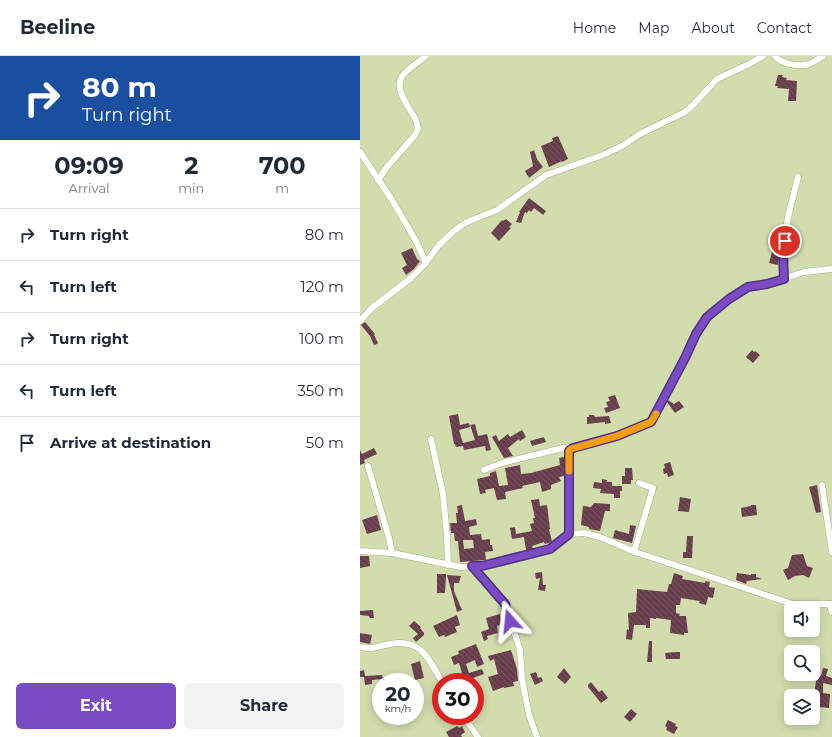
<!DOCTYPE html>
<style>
:root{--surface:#fff;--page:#f2f2f3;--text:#1f2937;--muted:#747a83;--line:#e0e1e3;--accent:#7a4bc3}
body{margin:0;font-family:Montserrat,sans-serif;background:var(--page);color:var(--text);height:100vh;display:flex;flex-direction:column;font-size:15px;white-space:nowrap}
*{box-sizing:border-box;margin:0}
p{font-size:13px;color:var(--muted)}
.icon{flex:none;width:22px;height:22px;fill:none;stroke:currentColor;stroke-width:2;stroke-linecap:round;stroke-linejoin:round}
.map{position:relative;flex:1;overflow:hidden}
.side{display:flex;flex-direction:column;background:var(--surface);width:360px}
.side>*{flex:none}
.hud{background:#1a4fa0;color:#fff;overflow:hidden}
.fabs{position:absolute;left:424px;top:545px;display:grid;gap:8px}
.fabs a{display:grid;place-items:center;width:36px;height:36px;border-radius:6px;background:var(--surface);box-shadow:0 2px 10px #0003;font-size:20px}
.speed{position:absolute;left:12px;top:617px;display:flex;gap:8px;font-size:20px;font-weight:700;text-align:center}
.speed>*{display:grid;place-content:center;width:52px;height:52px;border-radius:50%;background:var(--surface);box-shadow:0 2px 10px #0003;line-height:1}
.speed small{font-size:10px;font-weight:400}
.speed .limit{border:6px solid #d22;background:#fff;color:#111}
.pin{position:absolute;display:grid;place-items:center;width:34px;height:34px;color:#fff;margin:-17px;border:2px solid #fff;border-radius:50%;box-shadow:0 1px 4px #0007}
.me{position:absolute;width:44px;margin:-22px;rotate:342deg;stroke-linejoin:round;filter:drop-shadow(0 0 3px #0008)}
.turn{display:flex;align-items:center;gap:14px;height:84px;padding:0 16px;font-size:18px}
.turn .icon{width:52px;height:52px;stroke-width:2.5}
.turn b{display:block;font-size:28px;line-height:34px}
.eta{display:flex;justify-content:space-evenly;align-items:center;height:68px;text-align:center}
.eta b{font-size:24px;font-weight:700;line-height:28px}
.primary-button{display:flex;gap:8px;margin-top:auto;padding:8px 16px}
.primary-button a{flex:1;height:46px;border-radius:6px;background:var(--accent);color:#fff;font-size:16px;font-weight:700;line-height:46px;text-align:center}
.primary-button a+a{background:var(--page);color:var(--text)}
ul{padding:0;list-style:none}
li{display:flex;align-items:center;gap:12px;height:52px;padding:0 16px;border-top:1px solid var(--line)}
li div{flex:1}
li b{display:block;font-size:15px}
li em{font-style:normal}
header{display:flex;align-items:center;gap:24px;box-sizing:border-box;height:56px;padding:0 20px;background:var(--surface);border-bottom:1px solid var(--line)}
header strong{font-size:19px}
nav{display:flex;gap:22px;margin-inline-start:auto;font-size:14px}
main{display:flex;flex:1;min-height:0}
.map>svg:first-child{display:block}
.building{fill:url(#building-back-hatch);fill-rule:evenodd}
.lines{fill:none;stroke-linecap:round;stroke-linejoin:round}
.street-casing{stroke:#a5af81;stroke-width:7}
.street{stroke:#fff;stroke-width:6}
.route-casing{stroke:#4f317f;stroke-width:10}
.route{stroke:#7a4bc3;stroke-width:7}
.slow{stroke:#f59e0b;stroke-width:7}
</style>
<header>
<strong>Beeline</strong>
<nav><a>Home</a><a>Map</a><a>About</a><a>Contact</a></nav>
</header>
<main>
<section class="side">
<div class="hud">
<div class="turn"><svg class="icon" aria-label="right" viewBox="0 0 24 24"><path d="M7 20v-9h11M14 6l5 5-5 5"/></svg><div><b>80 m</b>Turn right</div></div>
</div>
<div class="eta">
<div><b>09:09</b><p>Arrival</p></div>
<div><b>2</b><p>min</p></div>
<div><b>700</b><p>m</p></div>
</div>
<ul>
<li><svg class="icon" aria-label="right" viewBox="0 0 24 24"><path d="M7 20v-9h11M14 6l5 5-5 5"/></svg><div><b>Turn right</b></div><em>80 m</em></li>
<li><svg class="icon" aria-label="left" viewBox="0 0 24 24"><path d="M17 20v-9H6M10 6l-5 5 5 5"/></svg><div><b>Turn left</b></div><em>120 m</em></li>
<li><svg class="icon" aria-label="right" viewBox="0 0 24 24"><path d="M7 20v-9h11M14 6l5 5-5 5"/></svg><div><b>Turn right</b></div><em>100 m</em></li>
<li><svg class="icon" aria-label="left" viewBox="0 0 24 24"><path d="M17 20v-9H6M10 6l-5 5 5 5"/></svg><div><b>Turn left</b></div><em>350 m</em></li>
<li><svg class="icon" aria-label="arrive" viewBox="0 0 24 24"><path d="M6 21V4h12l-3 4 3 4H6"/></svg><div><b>Arrive at destination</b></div><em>50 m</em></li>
</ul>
<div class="primary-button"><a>Exit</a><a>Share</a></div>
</section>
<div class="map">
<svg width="472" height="681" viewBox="0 0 472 681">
<defs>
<pattern id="building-back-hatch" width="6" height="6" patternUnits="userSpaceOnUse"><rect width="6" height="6" fill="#683d4c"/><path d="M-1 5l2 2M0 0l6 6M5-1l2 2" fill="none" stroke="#785661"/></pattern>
</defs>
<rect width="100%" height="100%" fill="#d2ddae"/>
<!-- building -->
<g class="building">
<path d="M418,19H423L422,21L427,22L426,24L437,25L436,45H428L429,33L417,32L418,30H415Z"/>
<path d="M198,80L208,103L202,106V105L189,111L181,90L193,85L192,82Z"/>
<path d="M174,94L177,103L183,111L169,122L165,115L173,110L170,96Z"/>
<path d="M169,142L186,155L183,159L174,152L171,156L169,154L167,157L165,156L161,167L156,166L160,156H159Z"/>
<path d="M146,163L152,168L149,171L151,172L139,185L131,177L142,164L143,165Z"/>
<path d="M52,192L57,203L60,205L54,213L46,219L42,212L47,209L41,197Z"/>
<path d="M412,196L419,198L418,209L409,207Z"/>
<path d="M5,266L15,278L14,279L18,287L17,288L14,289L10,280L1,269Z"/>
<path d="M392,294L394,296L395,295L400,299L393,307L386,301Z"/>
<path d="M255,339L260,352L246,357L244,352L248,351L246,346L250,345L248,341Z"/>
<path d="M308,344L314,348L319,345L324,351L315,357L307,346Z"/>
<path d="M98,358L100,369L109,367L110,371L99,374L103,387L115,384L110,369L115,368L118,380L127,378L131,394L126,395L125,390L104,394L103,390L96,391L95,388H94L89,360Z"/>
<path d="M229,359H234L235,361L249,360L251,367L245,368V366L227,368V361H229Z"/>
<path d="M162,374L166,381L160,385L159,383L148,392L153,400L144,402L132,381L136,379L139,385L148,378L150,381Z"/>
<path d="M184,381L186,386L172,390L170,385Z"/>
<path d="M14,392L17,398L4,404L5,407L0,409V394L2,398Z"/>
<path d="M204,401V420L199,421L201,425L191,429V433L182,436L180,426L162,430L163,432L145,436L146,443L137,444L134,432L125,434L126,437L120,438L117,423L130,420V417L136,415L139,430L148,429L145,412L160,409L161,418L171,417L200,409L199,402Z"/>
<path d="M310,406L314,419L308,421L307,417L304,418L303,413L305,412L304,408Z"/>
<path d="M265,412H272L273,424H271V428H262V420H265Z"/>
<path d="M242,423L247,424V426H252V430H262V435H260V442H254V438L240,437L241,433L233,432L234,426L242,427Z"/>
<path d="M457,429L461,456L456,457L449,431Z"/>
<path d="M320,441L331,443L329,456L318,455Z"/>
<path d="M179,443L180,450L187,449L190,473H189L192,486L185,488L184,486L172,490L173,493L166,494L164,481L152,483L150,472L155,471L156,478L172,475L170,468L174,467L173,462H175L171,444Z"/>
<path d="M234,447L250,448V455H245L240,475L229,473V471L221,469L223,450L231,451Z"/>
<path d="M102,449L105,465L116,463L117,469L109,471L110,479L121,478L122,484L130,483V489H132L133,495L125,496L126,504L100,506L98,485H95L94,477H91L90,467H97L96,457H98L97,450ZM103,484H113L114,492L104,493Z"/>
<path d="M391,449H396L397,459L382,461L381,452L391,450Z"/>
<path d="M17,459L21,474L7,478L2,464Z"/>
<path d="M270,469L276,470L272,487L253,482L255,474L269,478Z"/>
<path d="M327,480H333L332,502H323V496H326Z"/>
<path d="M443,498L447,510L453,512L449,522L443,519L435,520L428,524L423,514L428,512L432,499Z"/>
<path d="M0,500H9L10,510L0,512Z"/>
<path d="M182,516L183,529H186L185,535L178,534L180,522L176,523L175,517Z"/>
<path d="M314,517L323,520L322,523L345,527V525L350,526L349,531L355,532L353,542L348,541L346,549L339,547L340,545L321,542L320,549H316V557L320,558L319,560H326L328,577H324V579L310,577L311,564L296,562V563L290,562V572H286V569H274L272,584L266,583L267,573L269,574L268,557L276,556L277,533L307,536L309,528H311Z"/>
<path d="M377,517L391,519V518H396V521L402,523L387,525L386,528L376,524Z"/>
<path d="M77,518H86L85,537H77Z"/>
<path d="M87,519L101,520L99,527H94V535L102,554L97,556Z"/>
<path d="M11,554H13L14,562H10L9,560L0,559V555Z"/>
<path d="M140,558L142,568L137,570L138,577L127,580L128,583L124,585L121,576L129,573L126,562Z"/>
<path d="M97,559L100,569L95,571L97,576L85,581L84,579L79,581L73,570Z"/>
<path d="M54,565L61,571L60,572L64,577V579L56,586L53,582L58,578L49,570Z"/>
<path d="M0,577L12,579L10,588L0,586Z"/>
<path d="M289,585H292V606H287Z"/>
<path d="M116,588L124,608L117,611L115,604L106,608L109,617L122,613L124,618L105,625L93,626L91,621L102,617L99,607L94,609L91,601L99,598L98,595Z"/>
<path d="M151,594L157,613L158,625L153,626L154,630L144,632V631L133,635L128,621L138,618L134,603L130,605L128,600Z"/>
<path d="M315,596H320V603H306L305,597Z"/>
<path d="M60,605L64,622L55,624L51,608Z"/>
<path d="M204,612L211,621L205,628L197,621Z"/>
<path d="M463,612L468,613L466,620L472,622V629L463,627V637L470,638L469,652L459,651L458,655L454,654L460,638H455V631L457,620H461Z"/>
<path d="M4,614L5,620L22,619L23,623L12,624V628L5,629L4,621H0V615Z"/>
<path d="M176,616L178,622L181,621L183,625L175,629L170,618Z"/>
<path d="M231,626L239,636L242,634L248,642L241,647L228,631V629Z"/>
<path d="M271,653L277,658L270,666L264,661Z"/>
<path d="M308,664L316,668L315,670L318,671L314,678L306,674L307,671L305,670Z"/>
<path d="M97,670L99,672L102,670L105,676L101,679L102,681H89L86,676Z"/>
</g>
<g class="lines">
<defs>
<g id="street">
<path d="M415,0C421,8 436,10 445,9C452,8 458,3 463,0"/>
<path d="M0,96L32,144L56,185L66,207"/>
<path d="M18,124L27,111L55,79L58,73C57,70 57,67 56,64C50,52 31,31 44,18C50,11 59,6 66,0"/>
<path d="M424,223L423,197L428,161L438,121"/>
<path d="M0,265L12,252L51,222L64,209L79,189L95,174L107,166L137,154L186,119L243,99L262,90L280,78L325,56L334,48L357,23L389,8L403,0"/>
<path d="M71,383L83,438L87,480L88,509"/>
<path d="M8,410L29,482L32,497"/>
<path d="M124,414L142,407L203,392L211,393"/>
<path d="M462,429L472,496"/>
<path d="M209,478V395L211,393L257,380L291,366L325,302L336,278L347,261L369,243L388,231L407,228L444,216L472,213"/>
<path d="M0,495L32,497L101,511L122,510L190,493L210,478L224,477L240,481L275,496L433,548H472"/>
<path d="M274,496L293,432L279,427"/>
<path d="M113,510L145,548L160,594L162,623L169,659L177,681"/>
<path d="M469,548L472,556"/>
<path d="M0,591C16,594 16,590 30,588C61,582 69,603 82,626"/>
<path d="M103,660L118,681"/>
</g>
</defs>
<!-- street casing -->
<use href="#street" class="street-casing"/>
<!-- street -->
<use href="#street" class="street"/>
</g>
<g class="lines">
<defs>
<path id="route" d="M150,565L145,548L112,510H122L190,493L209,478V395L213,392L257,380L291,366L325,302L336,278L347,261L369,243L388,231L407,228L424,223L423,197L425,185"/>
</defs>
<!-- route casing -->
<use href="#route" class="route-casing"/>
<!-- route -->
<use href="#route" class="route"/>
<!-- slow -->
<path class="slow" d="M209,415V395L211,393L257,380L291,366L296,358"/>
</g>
</svg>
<div class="fabs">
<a><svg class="icon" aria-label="sound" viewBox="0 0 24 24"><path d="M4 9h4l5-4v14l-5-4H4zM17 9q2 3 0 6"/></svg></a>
<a><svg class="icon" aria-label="search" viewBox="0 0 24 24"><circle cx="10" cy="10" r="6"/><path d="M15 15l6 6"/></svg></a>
<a><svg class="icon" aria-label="layers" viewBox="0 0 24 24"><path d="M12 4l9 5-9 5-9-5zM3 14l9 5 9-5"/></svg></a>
</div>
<div class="speed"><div>20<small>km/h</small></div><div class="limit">30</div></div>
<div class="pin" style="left:425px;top:185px;background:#d93025"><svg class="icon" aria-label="arrive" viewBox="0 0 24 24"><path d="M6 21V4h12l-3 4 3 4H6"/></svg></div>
<svg class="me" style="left:150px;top:565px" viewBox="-20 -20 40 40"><path d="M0-17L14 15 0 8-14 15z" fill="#7a4bc3" stroke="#fff" stroke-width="4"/></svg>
</div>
</main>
